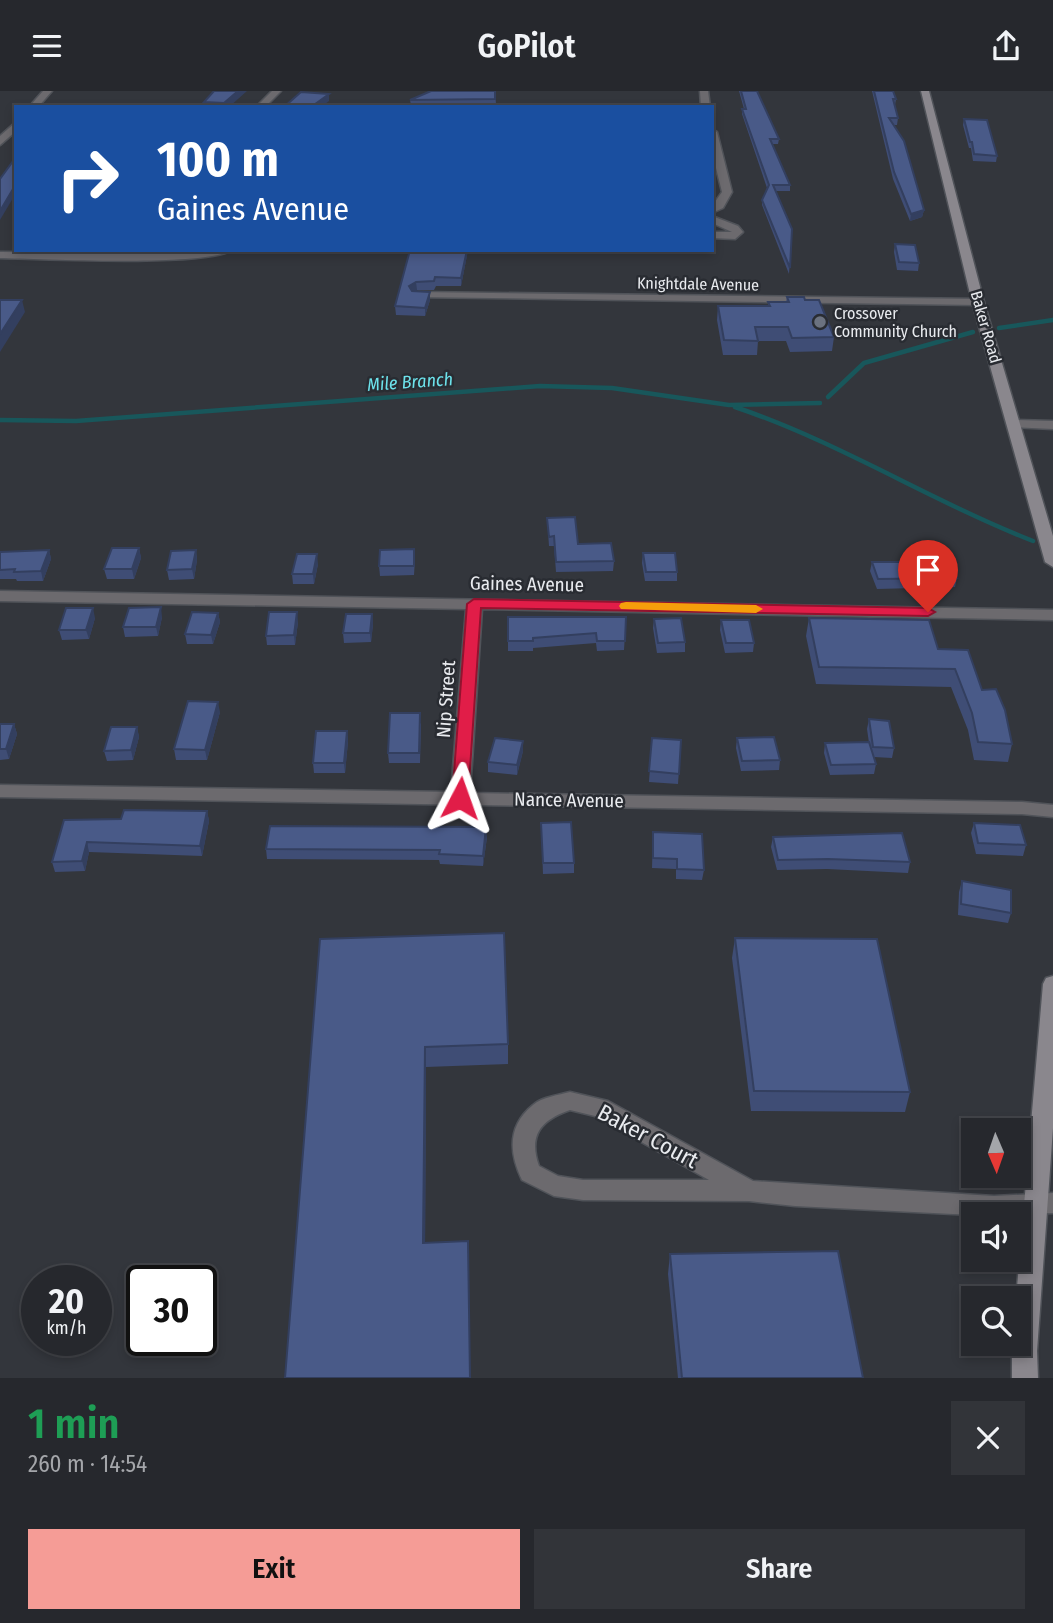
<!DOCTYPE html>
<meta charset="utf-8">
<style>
:root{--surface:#26282d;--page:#323439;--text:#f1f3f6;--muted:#a4a6aa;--line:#424449;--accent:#f59c96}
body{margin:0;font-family:"Fira Sans Condensed",sans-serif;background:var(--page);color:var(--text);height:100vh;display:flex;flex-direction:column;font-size:26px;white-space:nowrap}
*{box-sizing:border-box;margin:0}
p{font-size:23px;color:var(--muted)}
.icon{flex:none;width:38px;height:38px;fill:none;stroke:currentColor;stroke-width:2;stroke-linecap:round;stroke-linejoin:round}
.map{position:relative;height:1287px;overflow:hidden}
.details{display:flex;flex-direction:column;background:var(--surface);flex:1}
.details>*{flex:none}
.hud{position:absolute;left:14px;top:14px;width:700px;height:147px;border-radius:0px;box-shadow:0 4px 10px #0003,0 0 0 2px var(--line);background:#1a4fa0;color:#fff;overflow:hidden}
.needle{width:46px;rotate:178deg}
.controls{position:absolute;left:961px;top:1027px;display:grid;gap:14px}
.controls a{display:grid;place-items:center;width:70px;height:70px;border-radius:0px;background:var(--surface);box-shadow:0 4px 10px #0003,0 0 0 2px var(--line);font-size:35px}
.speed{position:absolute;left:21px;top:1174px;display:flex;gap:14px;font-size:35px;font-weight:700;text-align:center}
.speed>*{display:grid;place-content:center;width:91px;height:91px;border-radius:50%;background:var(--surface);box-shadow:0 4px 10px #0003,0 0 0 2px var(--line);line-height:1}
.speed small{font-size:18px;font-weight:400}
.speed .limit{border:4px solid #111;border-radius:10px;background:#fff;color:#111}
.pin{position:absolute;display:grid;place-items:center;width:60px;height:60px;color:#fff;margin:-72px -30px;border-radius:50% 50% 50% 0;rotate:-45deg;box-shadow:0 0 7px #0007}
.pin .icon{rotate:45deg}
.me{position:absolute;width:77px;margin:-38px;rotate:4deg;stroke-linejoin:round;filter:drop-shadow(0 0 5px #0008)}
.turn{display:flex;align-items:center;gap:24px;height:147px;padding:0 28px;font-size:32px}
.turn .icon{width:91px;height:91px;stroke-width:2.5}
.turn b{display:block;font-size:49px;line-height:60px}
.round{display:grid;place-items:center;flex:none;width:74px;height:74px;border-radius:0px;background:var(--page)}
.overview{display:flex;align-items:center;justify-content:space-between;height:119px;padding:0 28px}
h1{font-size:42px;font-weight:600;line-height:52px;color:#1e9e55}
.button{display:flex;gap:14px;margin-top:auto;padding:14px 28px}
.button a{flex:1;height:80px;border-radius:0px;background:var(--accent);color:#111;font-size:28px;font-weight:600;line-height:80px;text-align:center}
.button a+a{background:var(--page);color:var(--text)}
header{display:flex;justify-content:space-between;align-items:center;height:91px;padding:0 28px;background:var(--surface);font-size:32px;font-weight:600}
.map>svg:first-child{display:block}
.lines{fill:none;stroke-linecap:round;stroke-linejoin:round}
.stream{stroke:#18575b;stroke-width:4.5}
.street-casing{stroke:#505359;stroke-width:3}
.secondary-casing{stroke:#505359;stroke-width:3}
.street{fill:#6c6a6e;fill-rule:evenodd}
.secondary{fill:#8a878d;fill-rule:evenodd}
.wall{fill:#3f4d75}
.shaded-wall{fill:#333f5f}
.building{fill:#495a88;stroke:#333f5f;stroke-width:2}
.route{fill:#e11d48;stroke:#92132f;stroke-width:2}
.slow{fill:#f59e0b}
.worship-dot{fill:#6b7280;stroke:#292c32;stroke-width:2.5}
.labels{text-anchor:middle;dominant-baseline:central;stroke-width:5;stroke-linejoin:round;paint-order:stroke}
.far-street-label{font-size:16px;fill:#e9ebef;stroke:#292c32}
.far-poi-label{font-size:16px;fill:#e9ebef;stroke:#292c32;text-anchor:start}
.far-water-label{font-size:18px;font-style:italic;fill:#6de3ec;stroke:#292c32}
.street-label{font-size:19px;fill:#e9ebef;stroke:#292c32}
.near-street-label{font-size:23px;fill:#e9ebef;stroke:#292c32}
</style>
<header><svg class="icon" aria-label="menu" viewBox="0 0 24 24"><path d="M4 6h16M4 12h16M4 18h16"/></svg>GoPilot<svg class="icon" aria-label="share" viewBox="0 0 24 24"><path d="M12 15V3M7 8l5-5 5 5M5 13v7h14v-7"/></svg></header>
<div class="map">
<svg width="1053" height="1287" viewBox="0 0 1053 1287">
<rect width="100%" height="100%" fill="#33363c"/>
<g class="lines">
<!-- stream -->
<g class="stream">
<path d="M999,237L1053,229"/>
<path d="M828,306L864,272L973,241"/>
<path d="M735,316C839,351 931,410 1033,450"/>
<path d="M0,329L76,330L540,295L612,297L729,314L820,312"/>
</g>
<defs>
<g id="street">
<path d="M43,0H52L38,16H29Z"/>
<path d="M272,0H281L265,16H256Z"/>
<path d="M700,0H708L710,16H701Z"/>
<path d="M16,31V40L0,54V45Z"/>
<path d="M712,38L717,41L732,101L723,117L712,122V115L722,101L712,61Z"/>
<path d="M712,125L738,135L743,141L735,148L712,147V141H732L712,132Z"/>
<path d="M232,159C207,176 39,168 0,167V161L114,162Z"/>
<path d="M418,201L978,208L984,211L978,214L414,206L412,204Z"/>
<path d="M1014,329L1053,330V338L1009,336L1007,333Z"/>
<path d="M0,500L1053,519V529L482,518L470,702L1022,711L1053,714V726L1022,723L0,706V694L451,701L466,518L0,510Z"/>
<path d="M570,1001L608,1010L753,1090L994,1105L1053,1102V1122L973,1124L795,1115L749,1110L583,1109L554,1105L522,1089C509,1062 507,1035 533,1014C542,1006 559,1004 570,1001ZM570,1019L595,1025L709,1089H583L558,1085L539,1075C528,1044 541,1029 570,1019Z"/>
</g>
<g id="secondary">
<path d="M921,0H929L984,211L1053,445V476L1045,471L972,211Z"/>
<path d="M1053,885V1037L1037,1260L1038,1287H1012V1253H1018V1208H1016L1043,893L1046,887Z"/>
</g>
</defs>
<!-- street casing -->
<use href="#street" class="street-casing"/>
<!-- secondary casing -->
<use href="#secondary" class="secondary-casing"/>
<!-- street -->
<use href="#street" class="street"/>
<!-- secondary -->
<use href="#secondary" class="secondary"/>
</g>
<!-- wall -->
<g class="wall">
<path d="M214,0L229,16H204V11Z"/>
<path d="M495,0L496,13L411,14L410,9Z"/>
<path d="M739,0H757L779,48L778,53H772L790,94V100H776L792,138L789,183L762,114V109L767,97L742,23V18H744Z"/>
<path d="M872,0H893L896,8L895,14L898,27L897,34H894L924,119L922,126L910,130L893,88Z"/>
<path d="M964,28L997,65L996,71L973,70L971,57H969L963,34Z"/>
<path d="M895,153L919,172L918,180L897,179L894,161Z"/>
<path d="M410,159H468L461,195H436L434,199H417L415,200L430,209L425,225L396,224L395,215Z"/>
<rect x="501" y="159" width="48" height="4"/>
<path d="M787,206L805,209L834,246L832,260L790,261L786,250H758L757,264H723L717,229L718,215H768V211H786Z"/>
<path d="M547,427L578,453L614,470L613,480L556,481L554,455H549Z"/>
<path d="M139,457L141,467L134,488H107L104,478Z"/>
<path d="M49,459L51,468L43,490H17L16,488H0V461Z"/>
<path d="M196,459L197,469L194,488L169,489L167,479Z"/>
<path d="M643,462L677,481V490H645L642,472Z"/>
<path d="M415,467L414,484L380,485L379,475Z"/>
<path d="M872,471L957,487L955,496L877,498L870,480Z"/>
<path d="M318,473L314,493H293L292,483Z"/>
<path d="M218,522L220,531L213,553H187L185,543Z"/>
<path d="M372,523L373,533L371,551L344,552L343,542Z"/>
<path d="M162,526L158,545L125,546L123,536Z"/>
<path d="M508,526H626L624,559L597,560L596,552L533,557V560H508Z"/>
<path d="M95,527L89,548L62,549L59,539Z"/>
<path d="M809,527L938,558L982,599L1012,653L1008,671L974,669L968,639L951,596L816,593L806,545Z"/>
<path d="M654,528L685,551V561L657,562L653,537Z"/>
<path d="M721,529L754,552L753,561L725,562L720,539Z"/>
<path d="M298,531L295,554H267L266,545Z"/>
<path d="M220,621L207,669H176L174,658Z"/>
<path d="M869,628L894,657L892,667L874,666L876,673L874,683L830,684L824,662L825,652H869L867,638Z"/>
<path d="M421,632L420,672H389L388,662Z"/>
<path d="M0,633H14L17,643L9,668L0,669Z"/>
<path d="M137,636L139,646L133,669L107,670L104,660Z"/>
<path d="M347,640L348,650L345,682H314L313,672Z"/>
<path d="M652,647L681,649L678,693L649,691Z"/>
<path d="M737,647L780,669L779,679L741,680L736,657Z"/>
<path d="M523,660L517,684L488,681V671Z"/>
<path d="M207,720L209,730L202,765L89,761L85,780L55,781L52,771L121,728Z"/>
<path d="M541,732L574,772V782L543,783Z"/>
<path d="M974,732L1026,754L1023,765L976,763L971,742Z"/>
<path d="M653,741L704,779L702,789L676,788V778L652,777Z"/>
<path d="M487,746L483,775L440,773L439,769L267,768L266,758Z"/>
<path d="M773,746L910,771L908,782L827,778L777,779L771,756Z"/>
<path d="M962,790L1011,822L1008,832L958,824L959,801Z"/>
<path d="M735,847L910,1001L905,1021L751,1020L732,867Z"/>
<path d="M320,848L508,953V973L426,976L425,1152L468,1170L470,1287H285Z"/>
<path d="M670,1163L863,1287H678L668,1183Z"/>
</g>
<!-- shaded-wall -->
<g class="shaded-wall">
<path d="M238,0H247L229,16H224V12Z"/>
<path d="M329,3V10L321,16H311Z"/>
<path d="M16,93V102L0,129V120Z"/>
<path d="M924,119L922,126L910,130L911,123Z"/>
<path d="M467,159H468L461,195V187Z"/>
<path d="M416,191L417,199L409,204V195Z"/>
<path d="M430,201V209L425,225V217Z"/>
<path d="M22,209L25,221L0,261V243Z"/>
<path d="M139,457L141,467L134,488L132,478Z"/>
<path d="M49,459L51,468L43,490L41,480Z"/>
<path d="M196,459L197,469L194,488L192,478Z"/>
<path d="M317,463L318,473L314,493L313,483Z"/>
<path d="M161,516L162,526L158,545L156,536Z"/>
<path d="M93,517L95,527L89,548L86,539Z"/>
<path d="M297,521L298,531L295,554L294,544Z"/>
<path d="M218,522L220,531L213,553L211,544Z"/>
<path d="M372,523L373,533L371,551L370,542Z"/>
<path d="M218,611L220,621L207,669L205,659Z"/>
<path d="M14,633L17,643L9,668L6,658Z"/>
<path d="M137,636L139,646L133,669L131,659Z"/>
<path d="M347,640L348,650L345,682L344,672Z"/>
<path d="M523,650V660L517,684V674Z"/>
<path d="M207,720L209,730L202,765L200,755Z"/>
<path d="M486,736L487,746L483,775V765Z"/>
<path d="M87,751L89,761L85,780L82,770Z"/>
<path d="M425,956L426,976L425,1172L423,1152Z"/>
</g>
<!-- building -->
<g class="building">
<path d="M214,0H238L224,12L204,11Z"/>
<path d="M431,0H495V8L410,9Z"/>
<path d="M741,0H757L779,48H770L790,94H773L792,138L790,177L762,109L769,94L742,18H746Z"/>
<path d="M874,0H893L896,8H893L898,27H889L904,50L924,119L911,123L894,81Z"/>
<path d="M301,1L329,3L311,16H284Z"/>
<path d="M964,28L987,29L997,65L974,63L972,51H970Z"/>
<path d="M16,66V93L0,120V88Z"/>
<path d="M895,153L915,154L919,172L899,171Z"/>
<path d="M410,159H467L461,187L435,186L434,190L416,191L409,195L412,200L430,201L425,217L395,215Z"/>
<path d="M787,206H804L805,209H819L834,246L792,247L788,236H755L758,250L724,249L718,215H770L768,211H789Z"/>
<path d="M0,209H22L0,243Z"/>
<path d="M575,426L578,453L611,452L614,470L556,471L554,445L549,446L547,427Z"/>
<path d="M112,457H139L132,478H104Z"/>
<path d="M414,458V475H379L380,459Z"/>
<path d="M49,459L41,480L14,481L15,478L0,479V461Z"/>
<path d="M196,459L192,478L167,479L171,460Z"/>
<path d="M643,462H675L677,481H646Z"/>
<path d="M297,463H317L313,483H292Z"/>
<path d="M872,471H950L957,487L878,488Z"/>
<path d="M161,516L156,536H123L129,517Z"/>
<path d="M66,517H93L86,539H59Z"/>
<path d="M192,521L218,522L211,544L185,543Z"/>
<path d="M269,521H297L294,544L266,545Z"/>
<path d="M346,523H372L370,542H343Z"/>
<path d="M508,526H626L625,550H597L596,542L533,547V550H508Z"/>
<path d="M681,527L685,551L658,552L654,528Z"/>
<path d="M809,527L929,529L938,558L968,559L982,599L996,598L1005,619L1012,653L978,651L972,622L955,578L819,576Z"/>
<path d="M721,529H749L754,552H726Z"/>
<path d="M188,610L218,611L205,659L174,658Z"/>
<path d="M390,622H420L419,662H388Z"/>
<path d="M869,628L889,630L894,657L873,656Z"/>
<path d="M0,633H14L6,658H0Z"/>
<path d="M111,636H137L131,659L104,660Z"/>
<path d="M316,640H347L344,672H313Z"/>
<path d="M774,646L780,669L742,670L737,647Z"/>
<path d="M495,647L523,650L517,674L488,671Z"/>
<path d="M652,647L681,649L679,683L649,680Z"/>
<path d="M869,651L876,673L831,674L825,652Z"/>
<path d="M124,719L207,720L200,755L87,751L82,770L52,771L64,729L121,728Z"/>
<path d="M571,731L574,772H543L541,732Z"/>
<path d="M974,732L1020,734L1026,754L978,752Z"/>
<path d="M270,735L486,736L483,765L439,763L440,759L266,758Z"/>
<path d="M653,741L702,743L704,779L677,778V768L653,767Z"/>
<path d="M902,742L910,771L828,768L778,769L773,746Z"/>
<path d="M962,790L1011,799V822L961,813Z"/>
<path d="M504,842L508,953L425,956L423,1152L468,1150L470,1287H285L320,848Z"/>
<path d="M735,847L877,848L910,1001L754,1000Z"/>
<path d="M838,1160L863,1287H682L670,1163Z"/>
</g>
<!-- route -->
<path class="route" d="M474,508L928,517L935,521L928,525L481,517L468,707L460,712L452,707L467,513Z"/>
<!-- slow -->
<path class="slow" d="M626,511L756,514L763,518L756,522L621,518L619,515L621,512Z"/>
<!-- markers -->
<circle class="worship-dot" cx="820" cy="231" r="7"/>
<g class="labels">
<!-- far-street labels -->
<g class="far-street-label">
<text transform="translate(698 193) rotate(1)">Knightdale Avenue</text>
<text transform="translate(986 236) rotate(74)">Baker Road</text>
</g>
<!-- far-poi labels -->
<g class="far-poi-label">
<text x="834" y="222">Crossover<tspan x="834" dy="18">Community Church</tspan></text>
</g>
<!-- far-water labels -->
<g class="far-water-label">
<text transform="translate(410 291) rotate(-4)">Mile Branch</text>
</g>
<!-- street labels -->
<g class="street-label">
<text transform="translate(527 493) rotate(1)">Gaines Avenue</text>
<text transform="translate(446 608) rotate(-86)">Nip Street</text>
<text transform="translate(569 709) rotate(1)">Nance Avenue</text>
</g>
<!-- near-street labels -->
<g class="near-street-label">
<text transform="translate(648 1045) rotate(28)">Baker Court</text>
</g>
</g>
</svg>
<div class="controls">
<a><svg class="needle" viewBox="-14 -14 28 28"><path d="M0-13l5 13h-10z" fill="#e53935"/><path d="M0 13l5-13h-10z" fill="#a4a6aa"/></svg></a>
<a><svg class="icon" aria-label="sound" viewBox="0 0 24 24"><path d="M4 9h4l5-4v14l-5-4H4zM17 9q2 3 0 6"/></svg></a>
<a><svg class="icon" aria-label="search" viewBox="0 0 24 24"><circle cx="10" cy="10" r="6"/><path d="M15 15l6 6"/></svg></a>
</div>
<div class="speed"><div>20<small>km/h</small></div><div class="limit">30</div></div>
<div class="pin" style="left:928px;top:521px;background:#d93025"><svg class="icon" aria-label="arrive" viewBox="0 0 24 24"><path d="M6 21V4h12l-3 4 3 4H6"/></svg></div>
<svg class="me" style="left:460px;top:707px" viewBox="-20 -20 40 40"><path d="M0-17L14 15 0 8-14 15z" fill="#e11d48" stroke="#fff" stroke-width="4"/></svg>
<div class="hud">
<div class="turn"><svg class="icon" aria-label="right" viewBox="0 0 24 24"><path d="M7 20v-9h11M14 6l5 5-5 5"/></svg><div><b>100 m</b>Gaines Avenue</div></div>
</div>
</div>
<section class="details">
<div class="overview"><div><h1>1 min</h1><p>260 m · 14:54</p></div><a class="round"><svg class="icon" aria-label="close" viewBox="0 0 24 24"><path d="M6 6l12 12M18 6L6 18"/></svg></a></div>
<div class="button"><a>Exit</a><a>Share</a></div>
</section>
